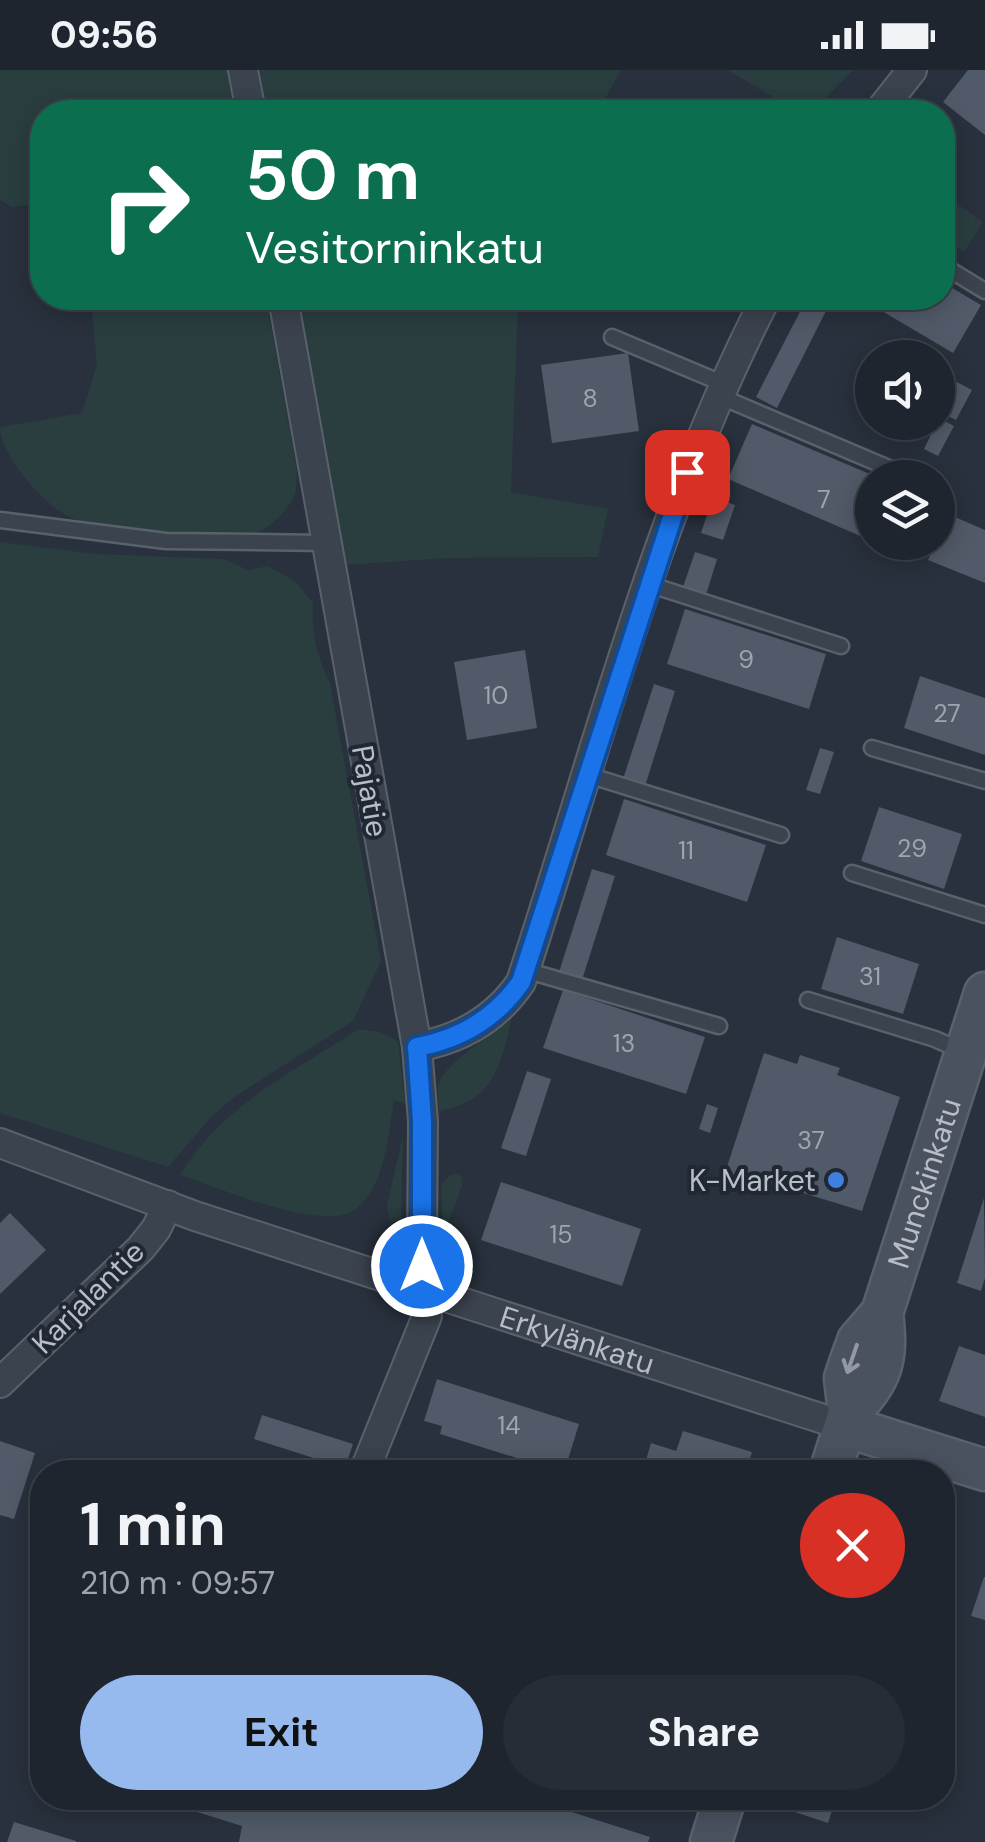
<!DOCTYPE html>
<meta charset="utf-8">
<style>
:root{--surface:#1e252e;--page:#262d36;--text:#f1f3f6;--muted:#a1a5aa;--line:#3c424a;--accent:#97baee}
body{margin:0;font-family:"DM Sans",sans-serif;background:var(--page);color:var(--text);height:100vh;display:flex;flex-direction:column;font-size:38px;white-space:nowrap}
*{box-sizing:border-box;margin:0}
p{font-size:32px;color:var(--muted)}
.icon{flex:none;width:55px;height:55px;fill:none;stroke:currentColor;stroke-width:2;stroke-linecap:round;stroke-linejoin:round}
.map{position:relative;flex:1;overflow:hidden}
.side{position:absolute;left:30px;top:1390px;width:925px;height:350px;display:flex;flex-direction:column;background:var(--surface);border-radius:40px;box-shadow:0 5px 25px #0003,0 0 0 2px var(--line)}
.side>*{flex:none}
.guide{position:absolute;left:30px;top:30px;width:925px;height:210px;border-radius:40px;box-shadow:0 5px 25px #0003,0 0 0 2px var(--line);background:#0b6e4f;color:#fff;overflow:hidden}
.controls{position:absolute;left:855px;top:270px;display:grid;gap:20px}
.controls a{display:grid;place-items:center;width:100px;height:100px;border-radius:50%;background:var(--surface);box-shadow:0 5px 25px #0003,0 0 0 2px var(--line);font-size:50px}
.pin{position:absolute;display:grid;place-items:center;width:85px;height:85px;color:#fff;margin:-42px;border-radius:20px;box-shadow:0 5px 15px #0006}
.me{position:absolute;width:110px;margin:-55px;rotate:0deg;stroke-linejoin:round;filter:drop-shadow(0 0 8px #0008)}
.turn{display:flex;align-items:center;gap:35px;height:210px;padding:0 50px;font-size:45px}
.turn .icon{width:130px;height:130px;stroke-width:2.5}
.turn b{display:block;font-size:70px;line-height:85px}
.round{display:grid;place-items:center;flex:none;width:105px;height:105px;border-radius:52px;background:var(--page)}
.head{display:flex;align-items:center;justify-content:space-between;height:170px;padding:0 50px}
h1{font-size:60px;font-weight:700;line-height:75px}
.button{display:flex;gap:20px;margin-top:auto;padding:20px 50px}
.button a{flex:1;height:115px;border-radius:60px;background:var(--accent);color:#111;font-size:40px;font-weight:700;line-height:115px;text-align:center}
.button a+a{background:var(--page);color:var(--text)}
.status{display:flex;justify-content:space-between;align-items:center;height:70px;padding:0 50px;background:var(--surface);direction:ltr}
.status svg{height:28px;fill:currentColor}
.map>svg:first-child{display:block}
.green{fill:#2a3e3f}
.building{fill:#515a68}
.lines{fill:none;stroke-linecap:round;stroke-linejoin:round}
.lane-casing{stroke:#59616b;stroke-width:19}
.street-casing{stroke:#59616b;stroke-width:32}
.secondary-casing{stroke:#59616b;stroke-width:45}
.lane{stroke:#3b434e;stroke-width:14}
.street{stroke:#3b434e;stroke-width:28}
.secondary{stroke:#4a5260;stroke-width:40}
.oneway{stroke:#9298a4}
.route-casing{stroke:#114b97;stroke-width:25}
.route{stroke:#1a73e8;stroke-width:18}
.shop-dot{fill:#3f7fe0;stroke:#202833;stroke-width:4}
.labels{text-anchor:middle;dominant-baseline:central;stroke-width:8;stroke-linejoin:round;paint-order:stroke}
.number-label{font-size:25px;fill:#9ea5b0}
.street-label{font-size:30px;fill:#b8bec8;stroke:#202833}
.poi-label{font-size:30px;fill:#b8bec8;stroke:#202833;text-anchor:end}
</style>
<div class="status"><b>09:56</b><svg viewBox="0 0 49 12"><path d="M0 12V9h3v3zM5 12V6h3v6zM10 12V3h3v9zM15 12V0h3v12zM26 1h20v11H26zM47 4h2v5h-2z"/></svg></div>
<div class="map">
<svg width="985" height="1772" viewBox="0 0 985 1772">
<rect width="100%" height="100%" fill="#28313d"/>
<!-- green -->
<g class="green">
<path d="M0,0H227L234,42H42V133L12,137L0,130Z"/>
<path d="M260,0H621L598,42H267Z"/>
<path d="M728,0H853L812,42H798Z"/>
<path d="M943,124L983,152L964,182L943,168Z"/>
<path d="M91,228H266L297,401C296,408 297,417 295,424C291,437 271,457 258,462C235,470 99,458 74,449C47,439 0,386 0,357L82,343L97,295Z"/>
<path d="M299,228H518L511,422L608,439L598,487L448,488L345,495Z"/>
<path d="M0,472L96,484L224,489L248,500L268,496L296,512L313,533C311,564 317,586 330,614L381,891L353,951L237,1025L211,1047L168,1097L0,1043Z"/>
<path d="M512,948C500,996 495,1031 439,1041C439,1034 437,1024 438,1017C440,995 494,965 512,948Z"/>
<path d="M359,959L379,962L398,971L405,1034L394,1030C388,1065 386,1113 357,1138C325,1165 218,1117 180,1105C222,1035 293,1002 359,959Z"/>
<path d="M403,1065L401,1155L390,1151L387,1136Z"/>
<path d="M458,1104L462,1108V1116L443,1167L441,1115L450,1105Z"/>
</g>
<!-- building -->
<g class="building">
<path d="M968,0H985V65L943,32Z"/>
<path d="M942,212L981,235L953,283L860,228H942Z"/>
<path d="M807,228L828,237L777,338L756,327Z"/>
<path d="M628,283L639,361L552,373L541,295Z"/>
<path d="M957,312L972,320L956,350L942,343Z"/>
<path d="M939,348L954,356L938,386L924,379Z"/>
<path d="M752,354L872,405V449L865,468L728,409Z"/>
<path d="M713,427L735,435L723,470L701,463Z"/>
<path d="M948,444L985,460V513L928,490Z"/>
<path d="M695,482L717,489L706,525L683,517Z"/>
<path d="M685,539L826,584L809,639L667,594Z"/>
<path d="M525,580L537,658L467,670L454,592Z"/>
<path d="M920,606L985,628V685L904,658Z"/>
<path d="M654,614L675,621L645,716L623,709Z"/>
<path d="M820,678L834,682L820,724L806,720Z"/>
<path d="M624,729L766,775L747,832L606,785Z"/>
<path d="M879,737L962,764L944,819L861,791Z"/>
<path d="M592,799L615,806L582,910L559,902Z"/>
<path d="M837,867L919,894L903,944L821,919Z"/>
<path d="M563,920L705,967L686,1024L543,978Z"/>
<path d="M764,983L797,994L800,985L840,998L837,1005L900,1027L862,1141L764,1111L762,1118L724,1106Z"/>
<path d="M527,1001L551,1009L526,1086L501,1078Z"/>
<path d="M707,1034L718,1038L710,1063L699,1059Z"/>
<path d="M501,1112L641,1159L622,1216L481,1170Z"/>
<path d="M984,1128L985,1208L981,1221L957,1213Z"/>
<path d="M10,1143L46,1180L0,1224V1153Z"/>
<path d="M959,1276L985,1285V1347L939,1331Z"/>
<path d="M437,1309L579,1354L566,1396L557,1392L555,1400L440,1364L442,1356L424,1351Z"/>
<path d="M262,1345L353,1374L345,1398L254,1369Z"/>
<path d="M683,1361L752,1382L747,1399L754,1402L643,1400L651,1373L676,1381Z"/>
<path d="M0,1371L35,1383L14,1449L0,1445Z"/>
<path d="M984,1507H985V1550L971,1546Z"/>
<path d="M152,1728H454L485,1737L488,1728H528L650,1767L648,1772H239L242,1756Z"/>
<path d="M786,1728H836L828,1753L783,1738Z"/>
<path d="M14,1752L76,1771V1772H7Z"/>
</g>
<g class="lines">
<defs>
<g id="lane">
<path d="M942,195L985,221"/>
<path d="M612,267L724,314"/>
<path d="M719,326L903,404"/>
<path d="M0,450L166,471L327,473"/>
<path d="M648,514L841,576"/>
<path d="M872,678L985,711"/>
<path d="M588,705L781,765"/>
<path d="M852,803L985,845"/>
<path d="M525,900L719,956"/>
<path d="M808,930L935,969L964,982"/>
</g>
<g id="street">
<path d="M243,0L251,42"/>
<path d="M879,42L912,0"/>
<path d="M283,228L417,977L423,1051L422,1174L427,1246L364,1402"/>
<path d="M417,977C461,969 496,949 521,912C597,682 655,443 766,228"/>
<path id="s1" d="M0,1073L195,1146L845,1356"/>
<path d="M0,1313L141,1178L156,1159L168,1135"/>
</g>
<g id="secondary">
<path d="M849,1343C882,1308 888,1291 882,1243"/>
<path d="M845,1356L985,1400"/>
<path id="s2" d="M830,1402L849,1343L845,1308L850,1293L858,1271L882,1243L985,923"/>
<path d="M711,1772L725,1728"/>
</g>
</defs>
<!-- lane casing -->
<use href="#lane" class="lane-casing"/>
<!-- street casing -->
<use href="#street" class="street-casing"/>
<!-- secondary casing -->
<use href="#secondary" class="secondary-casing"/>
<!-- lane -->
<use href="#lane" class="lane"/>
<!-- street -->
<use href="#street" class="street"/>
<!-- secondary -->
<use href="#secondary" class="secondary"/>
</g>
<!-- one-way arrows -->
<defs><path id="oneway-shaft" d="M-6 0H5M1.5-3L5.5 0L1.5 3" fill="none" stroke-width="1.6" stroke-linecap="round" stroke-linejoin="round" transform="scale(2.5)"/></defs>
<use class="oneway" href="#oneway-shaft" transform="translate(852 1289) rotate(109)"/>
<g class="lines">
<defs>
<path id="route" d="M422,1196V1051L417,977C461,969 496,948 521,912L687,402"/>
</defs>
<!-- route casing -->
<use href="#route" class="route-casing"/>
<!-- route -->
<use href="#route" class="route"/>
</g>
<!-- markers -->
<circle class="shop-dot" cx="836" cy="1110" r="10"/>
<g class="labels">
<!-- number labels -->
<g class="number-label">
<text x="590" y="328">8</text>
<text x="824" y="429">7</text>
<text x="746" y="589">9</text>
<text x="496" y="625">10</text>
<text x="947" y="643">27</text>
<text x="912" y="778">29</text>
<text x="686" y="780">11</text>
<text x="870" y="906">31</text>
<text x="624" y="973">13</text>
<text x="811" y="1070">37</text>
<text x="561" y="1164">15</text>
<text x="509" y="1355">14</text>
</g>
<!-- street labels -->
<g class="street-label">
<text transform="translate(370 721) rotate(80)">Pajatie</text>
<text stroke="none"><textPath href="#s2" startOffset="310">Munckinkatu</textPath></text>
<text transform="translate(88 1227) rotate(-45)">Karjalantie</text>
<text stroke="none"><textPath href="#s1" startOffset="610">Erkylänkatu</textPath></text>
</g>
<!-- poi labels -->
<g class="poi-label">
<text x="816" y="1110">K-Market</text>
</g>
</g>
</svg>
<div class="controls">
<a><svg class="icon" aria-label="sound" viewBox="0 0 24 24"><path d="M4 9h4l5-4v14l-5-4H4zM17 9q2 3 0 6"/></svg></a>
<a><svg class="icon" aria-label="layers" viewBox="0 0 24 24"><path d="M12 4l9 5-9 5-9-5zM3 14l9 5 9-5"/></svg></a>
</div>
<div class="pin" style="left:687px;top:402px;background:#d93025"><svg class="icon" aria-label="arrive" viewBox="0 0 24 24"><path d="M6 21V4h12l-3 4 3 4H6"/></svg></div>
<svg class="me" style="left:422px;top:1196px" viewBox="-20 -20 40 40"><circle r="17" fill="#1a73e8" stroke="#fff" stroke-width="3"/><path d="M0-11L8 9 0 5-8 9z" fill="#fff"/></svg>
<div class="guide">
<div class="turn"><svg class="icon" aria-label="right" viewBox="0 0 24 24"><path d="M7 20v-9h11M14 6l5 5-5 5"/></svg><div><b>50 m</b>Vesitorninkatu</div></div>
</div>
<section class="side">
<div class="head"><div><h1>1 min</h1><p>210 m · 09:57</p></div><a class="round" style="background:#d93025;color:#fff"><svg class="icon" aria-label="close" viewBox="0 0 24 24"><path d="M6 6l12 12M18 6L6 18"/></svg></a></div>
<div class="button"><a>Exit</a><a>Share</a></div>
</section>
</div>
